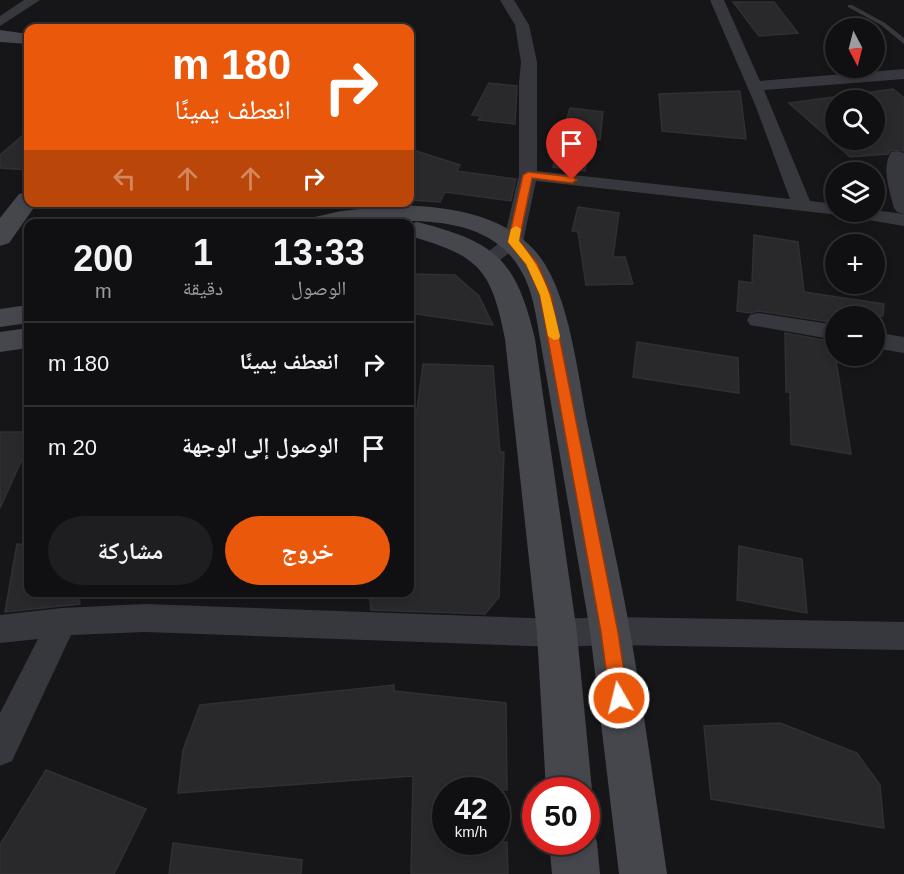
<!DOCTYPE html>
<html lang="ar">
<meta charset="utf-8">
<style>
:root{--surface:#101012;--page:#1e1e20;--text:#f1f3f6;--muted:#9c9d9f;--line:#303032;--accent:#ea580c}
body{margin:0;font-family:Helvetica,"Noto Naskh Arabic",sans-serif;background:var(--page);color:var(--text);direction:rtl;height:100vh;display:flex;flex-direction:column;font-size:22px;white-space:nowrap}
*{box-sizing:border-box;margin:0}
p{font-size:20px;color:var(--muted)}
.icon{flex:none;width:33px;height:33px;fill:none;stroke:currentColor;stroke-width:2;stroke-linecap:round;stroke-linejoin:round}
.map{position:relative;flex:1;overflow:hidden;direction:ltr}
.drawer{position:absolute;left:24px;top:219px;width:390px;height:378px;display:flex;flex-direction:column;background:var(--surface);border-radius:12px;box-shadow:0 3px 9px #0003,0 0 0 2px var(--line);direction:rtl}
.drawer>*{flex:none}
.top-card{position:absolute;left:24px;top:24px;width:390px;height:183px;border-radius:12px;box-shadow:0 3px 9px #0003,0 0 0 2px var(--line);direction:rtl;background:#ea580c;color:#fff;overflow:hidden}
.needle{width:39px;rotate:173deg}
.buttons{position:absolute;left:825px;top:18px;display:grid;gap:12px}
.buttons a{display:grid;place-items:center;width:60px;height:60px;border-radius:50%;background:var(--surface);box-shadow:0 3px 9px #0003,0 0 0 2px var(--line);font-size:30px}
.speed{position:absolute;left:432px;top:777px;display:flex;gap:12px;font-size:30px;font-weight:700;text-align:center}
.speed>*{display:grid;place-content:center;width:78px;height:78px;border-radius:50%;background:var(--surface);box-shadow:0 3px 9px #0003,0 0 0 2px var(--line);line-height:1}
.speed small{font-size:15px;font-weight:400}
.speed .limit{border:9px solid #d22;background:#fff;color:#111}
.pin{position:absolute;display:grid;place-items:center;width:51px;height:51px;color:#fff;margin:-62px -26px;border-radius:50% 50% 50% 0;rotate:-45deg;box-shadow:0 0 6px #0007}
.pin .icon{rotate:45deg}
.me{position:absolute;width:66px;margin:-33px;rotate:352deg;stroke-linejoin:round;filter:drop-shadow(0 0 4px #0008)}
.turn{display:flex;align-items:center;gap:21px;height:126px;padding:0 24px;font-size:27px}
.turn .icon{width:78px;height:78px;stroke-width:2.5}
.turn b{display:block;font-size:42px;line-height:51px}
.lanes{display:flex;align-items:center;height:57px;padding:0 24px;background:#0003;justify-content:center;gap:30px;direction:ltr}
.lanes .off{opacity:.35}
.eta{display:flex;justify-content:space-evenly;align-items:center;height:102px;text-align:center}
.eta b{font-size:36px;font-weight:700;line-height:42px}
.action{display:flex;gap:12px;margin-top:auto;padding:12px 24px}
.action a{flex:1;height:69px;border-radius:36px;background:var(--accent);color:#fff;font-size:24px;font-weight:700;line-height:69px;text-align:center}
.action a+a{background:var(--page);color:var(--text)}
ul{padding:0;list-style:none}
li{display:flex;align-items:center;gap:18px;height:84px;padding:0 24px;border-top:2px solid var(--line)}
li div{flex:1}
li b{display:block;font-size:22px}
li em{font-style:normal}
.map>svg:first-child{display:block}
.building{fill:#29292c;stroke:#303034;stroke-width:1.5;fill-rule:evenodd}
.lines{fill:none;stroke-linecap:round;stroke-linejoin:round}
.lane{fill:#37383d;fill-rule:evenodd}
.street{fill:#37383d;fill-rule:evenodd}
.secondary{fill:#45474d;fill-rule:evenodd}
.route{fill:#ea580c;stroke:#983908;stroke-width:1.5}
.slow{fill:#f59e0b}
</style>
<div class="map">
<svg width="904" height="874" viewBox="0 0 904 874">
<rect width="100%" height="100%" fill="#161618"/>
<!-- building -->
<g class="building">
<path d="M733,2H774L798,33L759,36Z"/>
<path d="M489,83L517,86L515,124L478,120L481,116L472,115Z"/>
<path d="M893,89L904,98V151L891,150L888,154L850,157L789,103ZM836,100H874V140H836Z"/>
<path d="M740,91L746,139L662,131L659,94Z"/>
<path d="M570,108L603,112L600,140L589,139L585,171L553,167Z"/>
<path d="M28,131V170L0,168V155Z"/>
<path d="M410,149L460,165L457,171L516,179L511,201L445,192L440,202L410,200Z"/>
<path d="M578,207L619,213L613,257H625L633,284L586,285L578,232L572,231Z"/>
<path d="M754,235L798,242L804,292L884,304L883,316H836V323L758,311L751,313L737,311L739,281L752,283Z"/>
<path d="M410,274L455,275L479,296L493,325L410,313Z"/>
<path d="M785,333L833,342L851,454L791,444L790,392H786Z"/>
<path d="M637,342L738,358L739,393L633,377Z"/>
<path d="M423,364L493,366L500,452H504L499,597L485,614L371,610L369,592H410V447H412Z"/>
<path d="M0,432H28V446L0,508Z"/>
<path d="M17,544L28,545V592H79L80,604L5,612Z"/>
<path d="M739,546L802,559L807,613L737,600Z"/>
<path d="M394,685V691L506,703L507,790H446V842H507L508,874H411L413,776L178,793L183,750L200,705Z"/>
<path d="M780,723L857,753L880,785L884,828L711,799L704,726Z"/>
<path d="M46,770L146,809L114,874H0V845Z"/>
<path d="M173,843L302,860L301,874H169Z"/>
</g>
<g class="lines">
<!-- lane -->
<path class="lane" d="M848,5H852L885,23L904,38V44L881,25L848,7Z"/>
<!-- street -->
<g class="street">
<path d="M24,0H40L0,26V16Z"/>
<path d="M500,0H514L529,25L537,62V171L790,199L756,107L710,0H724L760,81L904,69V79L764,90L810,201L836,204V212L874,210L904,214V226L839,215L536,181L523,242L495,264L488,266L481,264L478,260L504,239L519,175V83L521,62L515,25Z"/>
<path d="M897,151L904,153V214L897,212L894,208C890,191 881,169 891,152Z"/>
<path d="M758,313L836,325V340L750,325L747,320L750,315Z"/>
<path d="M874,332L904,337V353L874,348Z"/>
<path d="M145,604L557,619L610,617L904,622V650L610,645L557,647L145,632L71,635L12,761L0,766V713L38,639L0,643V615L62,608Z"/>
</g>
<!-- secondary -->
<g class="secondary">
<path d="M0,30L28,34V44L0,42Z"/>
<path d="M28,192V202H38L9,243L0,246V218L19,194Z"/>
<path d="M400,205C450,207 507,214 540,257C570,297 578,377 588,426C602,495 618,563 630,631C644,712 655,793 667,874H619L590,631L540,339C536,316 533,290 520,269C489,215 415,219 362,223C343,225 322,224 303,224L306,219L341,211Z"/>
<path d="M417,222C496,242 516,259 535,339L577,633L592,790L586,803V790H546L537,633L505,339C491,268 479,256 410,236V224Z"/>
<path d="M28,305V323L0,327V309Z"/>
<path d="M28,328V348L0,352V332Z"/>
<path d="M586,824L590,825L597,842L600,874H552L549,842H586Z"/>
</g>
</g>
<!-- route -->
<path class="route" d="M528,172L572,177L577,180L572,183L532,178L519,241L537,263L551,295L618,632L628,698L625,704L619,706L613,704L610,698L601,632L540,295L526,264L508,242L523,175Z"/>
<!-- slow -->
<path class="slow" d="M516,226L521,229L519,241C545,273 551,296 560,336L559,339L554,340L548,336L540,295L526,264L508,242L511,229Z"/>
</svg>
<div class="buttons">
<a><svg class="needle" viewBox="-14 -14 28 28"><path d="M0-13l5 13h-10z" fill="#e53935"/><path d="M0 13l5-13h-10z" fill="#9c9d9f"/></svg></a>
<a><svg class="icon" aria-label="search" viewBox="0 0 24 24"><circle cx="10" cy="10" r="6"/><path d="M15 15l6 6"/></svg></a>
<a><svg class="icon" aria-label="layers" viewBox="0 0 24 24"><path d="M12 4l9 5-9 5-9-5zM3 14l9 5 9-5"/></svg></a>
<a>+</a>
<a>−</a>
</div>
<div class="speed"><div>42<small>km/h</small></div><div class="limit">50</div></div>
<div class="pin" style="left:572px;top:180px;background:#d93025"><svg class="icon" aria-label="arrive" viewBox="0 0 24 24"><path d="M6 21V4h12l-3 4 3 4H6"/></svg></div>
<svg class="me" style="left:619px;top:698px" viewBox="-20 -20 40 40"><circle r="17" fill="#ea580c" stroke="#fff" stroke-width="3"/><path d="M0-11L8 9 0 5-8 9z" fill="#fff"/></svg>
<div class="top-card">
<div class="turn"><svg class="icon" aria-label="right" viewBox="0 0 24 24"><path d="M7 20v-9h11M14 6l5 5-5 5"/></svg><div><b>180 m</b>انعطف يمينًا</div></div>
<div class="lanes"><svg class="icon off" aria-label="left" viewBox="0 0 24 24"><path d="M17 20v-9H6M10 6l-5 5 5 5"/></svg><svg class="icon off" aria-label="ahead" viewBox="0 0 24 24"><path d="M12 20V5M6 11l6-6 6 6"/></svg><svg class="icon off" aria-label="ahead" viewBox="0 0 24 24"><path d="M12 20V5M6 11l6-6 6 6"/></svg><svg class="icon" aria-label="right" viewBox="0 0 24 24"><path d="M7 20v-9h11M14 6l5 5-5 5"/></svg></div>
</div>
<section class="drawer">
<div class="eta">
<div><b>13:33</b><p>الوصول</p></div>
<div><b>1</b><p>دقيقة</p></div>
<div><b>200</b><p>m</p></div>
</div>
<ul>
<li><svg class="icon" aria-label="right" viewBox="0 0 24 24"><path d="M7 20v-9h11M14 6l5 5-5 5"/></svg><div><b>انعطف يمينًا</b></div><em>180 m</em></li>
<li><svg class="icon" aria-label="arrive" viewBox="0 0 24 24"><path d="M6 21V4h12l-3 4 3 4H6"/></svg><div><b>الوصول إلى الوجهة</b></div><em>20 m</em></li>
</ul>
<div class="action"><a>خروج</a><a>مشاركة</a></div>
</section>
</div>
